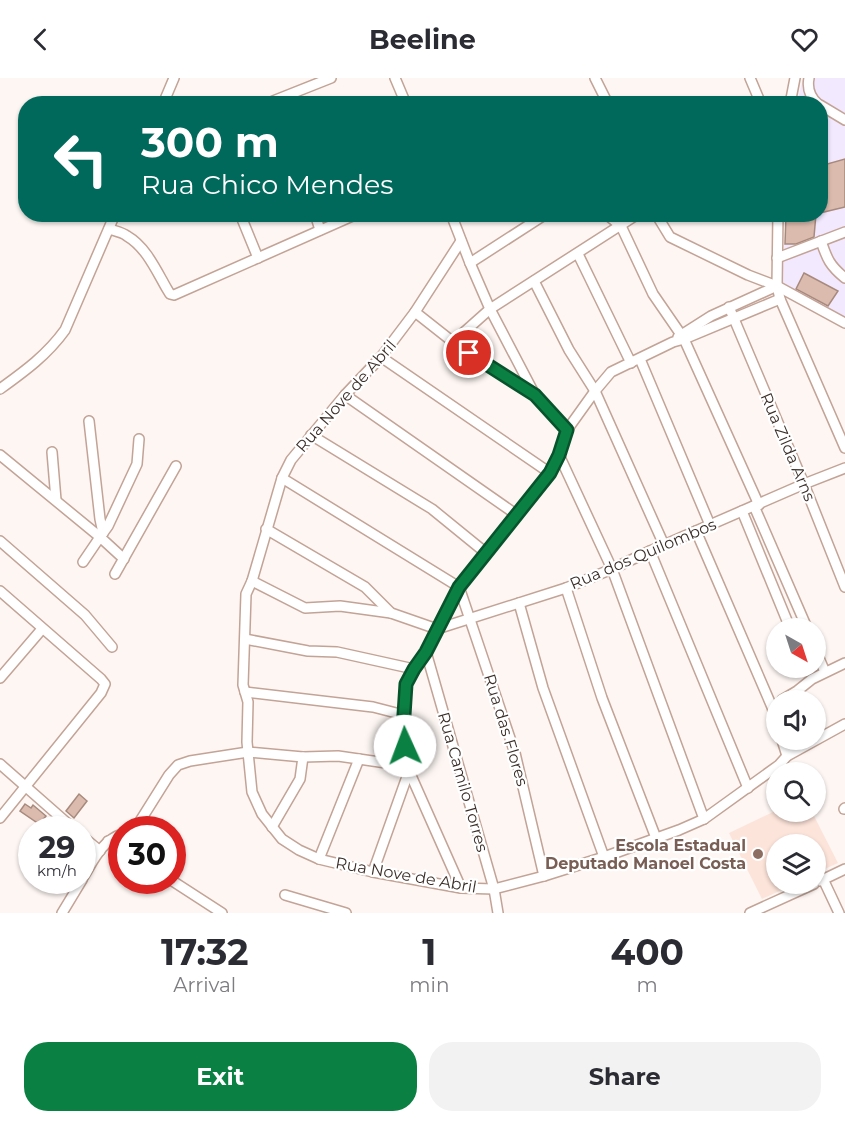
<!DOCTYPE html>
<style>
:root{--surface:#fff;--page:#f2f2f3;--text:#2b2b33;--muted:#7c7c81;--accent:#0b8043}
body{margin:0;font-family:Montserrat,sans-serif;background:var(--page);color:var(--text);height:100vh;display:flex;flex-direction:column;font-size:22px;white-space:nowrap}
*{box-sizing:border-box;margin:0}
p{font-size:20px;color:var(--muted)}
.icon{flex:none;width:33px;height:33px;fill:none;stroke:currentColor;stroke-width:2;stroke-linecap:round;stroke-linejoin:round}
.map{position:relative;height:835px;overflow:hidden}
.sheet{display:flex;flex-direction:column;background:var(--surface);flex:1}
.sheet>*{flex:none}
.guide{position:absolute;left:18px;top:18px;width:810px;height:126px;border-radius:24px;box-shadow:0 2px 4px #0004;background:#00695c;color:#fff;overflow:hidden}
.needle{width:39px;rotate:141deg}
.controls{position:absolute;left:766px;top:540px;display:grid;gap:12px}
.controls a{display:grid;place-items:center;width:60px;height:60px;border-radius:50%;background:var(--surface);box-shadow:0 2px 4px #0004;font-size:30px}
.speed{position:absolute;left:18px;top:738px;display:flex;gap:12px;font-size:30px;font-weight:700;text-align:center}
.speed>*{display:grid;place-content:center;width:78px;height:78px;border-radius:50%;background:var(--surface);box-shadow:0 2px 4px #0004;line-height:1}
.speed small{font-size:15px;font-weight:400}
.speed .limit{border:9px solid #d22;background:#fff;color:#111}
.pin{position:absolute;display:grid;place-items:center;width:51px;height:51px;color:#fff;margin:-26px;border:3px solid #fff;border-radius:50%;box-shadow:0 2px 6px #0007}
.me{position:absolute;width:66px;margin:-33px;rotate:358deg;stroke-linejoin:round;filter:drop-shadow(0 0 4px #0008)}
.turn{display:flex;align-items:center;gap:21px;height:126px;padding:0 24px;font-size:27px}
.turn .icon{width:78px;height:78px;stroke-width:2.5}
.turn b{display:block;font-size:42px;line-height:51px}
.eta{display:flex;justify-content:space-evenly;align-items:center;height:102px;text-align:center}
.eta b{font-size:36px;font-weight:700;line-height:42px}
.action{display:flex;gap:12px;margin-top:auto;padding:12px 24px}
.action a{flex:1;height:69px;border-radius:24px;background:var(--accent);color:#fff;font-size:24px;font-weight:700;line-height:69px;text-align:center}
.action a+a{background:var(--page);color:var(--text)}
header{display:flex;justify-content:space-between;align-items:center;height:78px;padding:0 24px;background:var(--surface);font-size:27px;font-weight:700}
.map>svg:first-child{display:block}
.built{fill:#fde4da}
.industrial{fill:#f2e9ff}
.building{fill:#dbbbad;stroke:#a88a7d;stroke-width:1.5}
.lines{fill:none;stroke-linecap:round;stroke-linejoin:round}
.minor-casing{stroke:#c3a396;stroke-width:12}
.minor{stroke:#fff;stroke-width:9}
.route-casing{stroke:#07532c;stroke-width:15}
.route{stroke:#0b8043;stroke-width:10}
.education-dot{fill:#8d6e63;stroke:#fff;stroke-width:2}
.labels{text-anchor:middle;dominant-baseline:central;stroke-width:4.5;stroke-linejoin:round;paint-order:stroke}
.street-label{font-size:16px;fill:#3b2e29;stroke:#fff}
.education-label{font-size:16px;font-weight:bold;fill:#785e54;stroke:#fff;text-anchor:end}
</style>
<header><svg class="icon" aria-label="back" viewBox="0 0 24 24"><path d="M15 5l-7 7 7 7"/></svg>Beeline<svg class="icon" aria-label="heart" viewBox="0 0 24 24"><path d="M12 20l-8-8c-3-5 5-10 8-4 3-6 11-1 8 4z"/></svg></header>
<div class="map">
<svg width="845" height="835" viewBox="0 0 845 835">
<rect width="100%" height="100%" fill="#fdf6f3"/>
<!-- built -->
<path class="built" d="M777,732V734H812L838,785L816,795V766H777V806H795L762,821L729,755Z"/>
<!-- industrial -->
<path class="industrial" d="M803,0H845V240L782,206L786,137L820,136V26L797,25Z"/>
<!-- building -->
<g class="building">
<path d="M845,81V129L820,135V88Z"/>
<path d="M786,136H816L814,159L796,166H785Z"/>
<path d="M804,195L838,213L828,228L796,211Z"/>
<path d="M79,716L87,723L74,740L66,733Z"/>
<path d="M25,726L31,730L33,727L46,738L39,746L20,733Z"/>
</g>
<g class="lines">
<defs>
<g id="minor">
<path d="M395,0L406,26"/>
<path d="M595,0L608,26"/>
<path d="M750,0L761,26"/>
<path d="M809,0C807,10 810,19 818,26"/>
<path d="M163,26L174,0"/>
<path d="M274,26L273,23L331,0"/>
<path d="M790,26L795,0"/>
<path d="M820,27L845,42"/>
<path d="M240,136L258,180"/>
<path d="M315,136L320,152"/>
<path d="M451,136L470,185L490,231L535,317"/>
<path d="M606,136L621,148L653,216L684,261L759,427"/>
<path d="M656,136L670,159L748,197L777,208L845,245"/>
<path d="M778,136L777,208L780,221L845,370"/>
<path d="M109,151C115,153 122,154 127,158C146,169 156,192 167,211L170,216L174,217L357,136"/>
<path d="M461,163L415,234L381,279L345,317L291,382L282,400L252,503L246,516L243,607L248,624L247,664L252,714L262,736L282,761L299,772L319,781L373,794L461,810L494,811L544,798L604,779L679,752L704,741L779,687L787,678L845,646"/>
<path d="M821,163C827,181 830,188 845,200"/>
<path d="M578,176L631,285"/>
<path d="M777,180L845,154"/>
<path d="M470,185L546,136"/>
<path d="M534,203L569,272L595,313L664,467"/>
<path d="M729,229L804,406L845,509"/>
<path d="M415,234L453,264L535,317L567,352"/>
<path d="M678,259L711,238L777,208"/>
<path d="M453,264L490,231L638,136"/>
<path d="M381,279L550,395"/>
<path d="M640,281L710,447"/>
<path d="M0,311C25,293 47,277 65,252L115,136"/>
<path d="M345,317L517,437"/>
<path d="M89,343L100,441L103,455"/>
<path d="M311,357L432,431L486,475"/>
<path d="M52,374L56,422"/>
<path d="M0,377L100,459L108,448L137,386L139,361"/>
<path d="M559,377L612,491L704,741"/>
<path d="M282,400L459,509L515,675L544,798"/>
<path d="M754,428L807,550"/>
<path d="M742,433L790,550"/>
<path d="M266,451L365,509L391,535L437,551L566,510L612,491L650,473L804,406L845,390"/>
<path d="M696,453L772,629L777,646"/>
<path d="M0,463L85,537L112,569"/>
<path d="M650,473L748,710"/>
<path d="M83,484L100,459L124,481"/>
<path d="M115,496L176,388"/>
<path d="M252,503L305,530L340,528L391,535"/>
<path d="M566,510L602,620L656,760"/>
<path d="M0,513L101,601L105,606L101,615L0,740"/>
<path d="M519,525L543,610L604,779"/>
<path d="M245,561L308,573L337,574L414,591"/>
<path d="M816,573L825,594"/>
<path d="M426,574L494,811L498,835"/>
<path d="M0,600L42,551"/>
<path d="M245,614L373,629L404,637"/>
<path d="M782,622L797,613L812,601L845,585"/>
<path d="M782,662L787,678"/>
<path d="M0,686L75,752"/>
<path d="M844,731L845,730"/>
<path d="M272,749L300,701L303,679"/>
<path d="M133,752L137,748L169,697L178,687L190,683L248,674L303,679L338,678L393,686L406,683"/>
<path d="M82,758L100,773"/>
<path d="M108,763L122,771"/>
<path d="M319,781L359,681"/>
<path d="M373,794L409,693"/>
<path d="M82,801C93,784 101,763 122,756"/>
<path d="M823,801L839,835"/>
<path d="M171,802L222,835"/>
<path d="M820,803L845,791"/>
<path d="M461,810L409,693L406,683L403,652L406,606L426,574L459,509L550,395L559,377L567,352L595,313L611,294L673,264L684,261L780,221"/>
<path d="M285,817L346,835"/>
<path d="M62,835L82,802"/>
<path d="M750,835L814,806"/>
</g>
</defs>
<!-- minor casing -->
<use href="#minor" class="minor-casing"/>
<!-- minor -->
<use href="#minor" class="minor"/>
</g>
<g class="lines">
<defs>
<path id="route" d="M405,668L403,652L406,606L414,591L426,574L459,509L550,395L559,377L567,352L535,317L469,275"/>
</defs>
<!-- route casing -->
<use href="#route" class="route-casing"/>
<!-- route -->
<use href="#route" class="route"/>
</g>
<!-- markers -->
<circle class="education-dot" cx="758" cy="776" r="6"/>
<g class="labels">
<!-- street labels -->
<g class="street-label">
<text transform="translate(346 318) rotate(-49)">Rua Nove de Abril</text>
<text transform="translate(788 369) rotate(67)">Rua Zilda Arns</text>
<text transform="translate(643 476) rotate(-23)">Rua dos Quilombos</text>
<text transform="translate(506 652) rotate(73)">Rua das Flores</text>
<text transform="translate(463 704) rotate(74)">Rua Camilo Torres</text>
<text transform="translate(406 797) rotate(10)">Rua Nove de Abril</text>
</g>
<!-- education labels -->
<g class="education-label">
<text x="746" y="767">Escola Estadual<tspan x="746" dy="18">Deputado Manoel Costa</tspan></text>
</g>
</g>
</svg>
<div class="controls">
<a><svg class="needle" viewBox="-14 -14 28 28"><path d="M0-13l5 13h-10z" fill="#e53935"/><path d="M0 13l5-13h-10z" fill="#7c7c81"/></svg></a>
<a><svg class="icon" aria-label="sound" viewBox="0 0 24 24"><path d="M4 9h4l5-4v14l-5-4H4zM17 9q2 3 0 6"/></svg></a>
<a><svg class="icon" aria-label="search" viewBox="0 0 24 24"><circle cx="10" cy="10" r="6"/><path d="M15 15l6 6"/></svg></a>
<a><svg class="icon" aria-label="layers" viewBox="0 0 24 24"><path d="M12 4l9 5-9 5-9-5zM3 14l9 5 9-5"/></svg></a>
</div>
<div class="speed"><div>29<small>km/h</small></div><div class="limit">30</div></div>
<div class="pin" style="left:469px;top:275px;background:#d93025"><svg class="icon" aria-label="arrive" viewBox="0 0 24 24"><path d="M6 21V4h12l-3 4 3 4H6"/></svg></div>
<svg class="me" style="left:405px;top:668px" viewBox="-20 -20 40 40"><circle r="19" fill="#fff"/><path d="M0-13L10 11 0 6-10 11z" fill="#0b8043"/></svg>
<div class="guide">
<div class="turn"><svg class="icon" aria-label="left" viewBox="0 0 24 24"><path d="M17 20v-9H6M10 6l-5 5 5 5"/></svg><div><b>300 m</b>Rua Chico Mendes</div></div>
</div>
</div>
<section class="sheet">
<div class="eta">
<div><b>17:32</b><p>Arrival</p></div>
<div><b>1</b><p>min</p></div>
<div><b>400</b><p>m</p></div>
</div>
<div class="action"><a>Exit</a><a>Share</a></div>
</section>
